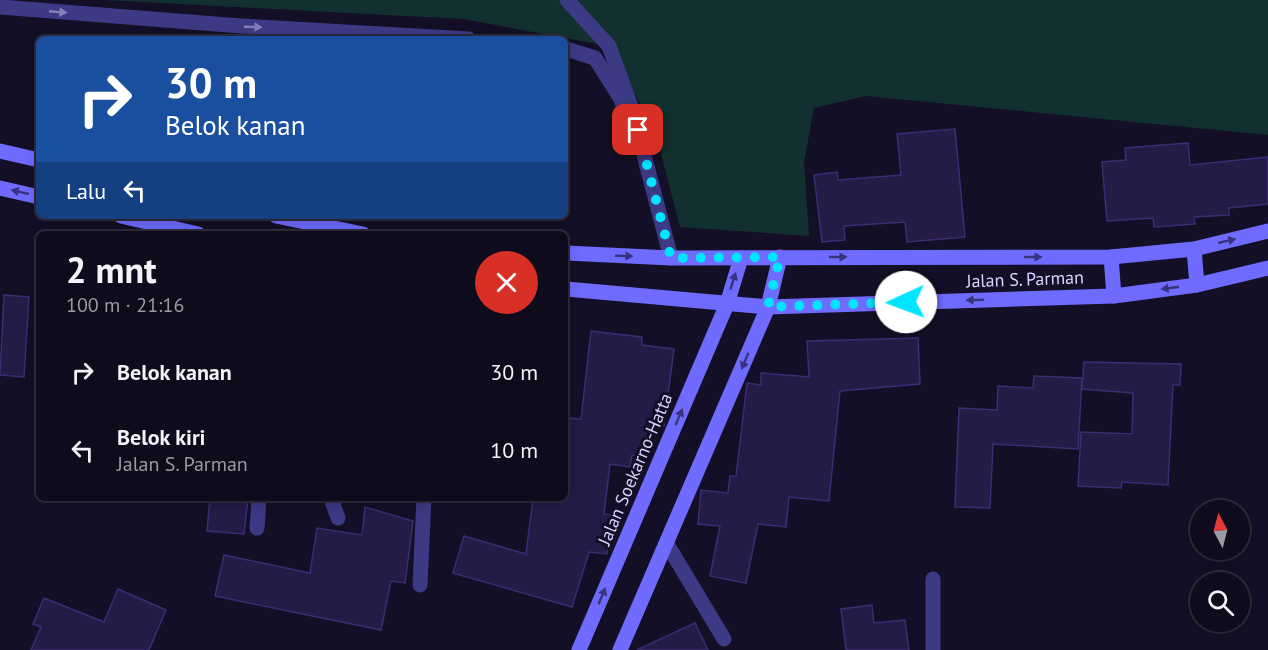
<!DOCTYPE html>
<html lang="id">
<meta charset="utf-8">
<style>
:root{--surface:#0e0b1c;--page:#1c1929;--text:#f1f3f6;--muted:#9b9ba3;--line:#2e2b3b}
body{margin:0;font-family:"PT Sans",sans-serif;background:var(--page);color:var(--text);height:100vh;display:flex;flex-direction:column;font-size:22px;white-space:nowrap}
*{box-sizing:border-box;margin:0}
p{font-size:20px;color:var(--muted)}
.icon{flex:none;width:33px;height:33px;fill:none;stroke:currentColor;stroke-width:2;stroke-linecap:round;stroke-linejoin:round}
.map{position:relative;flex:1;overflow:hidden}
.details{position:absolute;left:36px;top:231px;width:532px;height:270px;display:flex;flex-direction:column;background:var(--surface);border-radius:9px;box-shadow:0 3px 15px #0003,0 0 0 2px var(--line)}
.details>*{flex:none}
.banner{position:absolute;left:36px;top:36px;width:532px;height:183px;border-radius:9px;box-shadow:0 3px 15px #0003,0 0 0 2px var(--line);background:#1a4fa0;color:#fff;overflow:hidden}
.needle{width:39px;rotate:353deg}
.fabs{position:absolute;left:1190px;top:500px;display:grid;gap:12px}
.fabs a{display:grid;place-items:center;width:60px;height:60px;border-radius:50%;background:var(--surface);box-shadow:0 3px 15px #0003,0 0 0 2px var(--line);font-size:30px}
.pin{position:absolute;display:grid;place-items:center;width:51px;height:51px;color:#fff;margin:-26px;border-radius:12px;box-shadow:0 3px 9px #0006}
.me{position:absolute;width:66px;margin:-33px;rotate:268deg;stroke-linejoin:round;filter:drop-shadow(0 0 4px #0008)}
.turn{display:flex;align-items:center;gap:21px;height:126px;padding:0 30px;font-size:27px}
.turn .icon{width:78px;height:78px;stroke-width:2.5}
.turn b{display:block;font-size:42px;line-height:51px}
.then{display:flex;align-items:center;height:57px;padding:0 30px;background:#0003;gap:12px;font-size:22px}
.round{display:grid;place-items:center;flex:none;width:63px;height:63px;border-radius:32px;background:var(--page)}
.headline{display:flex;align-items:center;justify-content:space-between;height:102px;padding:0 30px}
h1{font-size:36px;font-weight:800;line-height:45px}
ul{padding:0;list-style:none}
li{display:flex;align-items:center;gap:18px;height:78px;padding:0 30px}
li div{flex:1}
li b{display:block;font-size:22px}
li em{font-style:normal}
.map>svg:first-child{display:block}
.green{fill:#12302f}
.building{fill:#241b47;stroke:#3b2d73;stroke-width:1.5}
.lines{fill:none;stroke-linecap:round;stroke-linejoin:round}
.lane{stroke:#3d3a85;stroke-width:15}
.street{stroke:#3d3a85;stroke-width:15}
.secondary{stroke:#6f6bff;stroke-width:15}
.oneway{fill:#837fbc}
.oneway2{fill:#38347d}
.route{stroke:#00e5ff;stroke-width:10;stroke-dasharray:0 18}
.labels{text-anchor:middle;dominant-baseline:central;stroke-width:6;stroke-linejoin:round;paint-order:stroke}
.street-label{font-size:18px;fill:#d9d4ff;stroke:#130f26}
</style>
<div class="map">
<svg width="1268" height="650" viewBox="0 0 1268 650">
<rect width="100%" height="100%" fill="#130f26"/>
<!-- green -->
<path class="green" d="M104,0H1268V135L866,96L814,108L804,162L809,236L680,227L655,131L608,46L463,19Z"/>
<!-- building -->
<g class="building">
<path d="M955,129L965,237L907,242L905,222L844,226L845,240L822,242L814,175L837,172L838,180L901,175L897,134Z"/>
<path d="M1188,143L1190,165L1268,157V204L1229,208V215L1194,217L1195,224L1154,227L1153,218L1107,221L1102,162L1126,160L1125,148Z"/>
<path d="M4,295L29,297L24,377L0,375Z"/>
<path d="M591,331L642,337V345L674,349L664,426L650,424L646,457L632,455L630,467L610,464L604,514L612,515L607,554L589,552L572,607L453,573L464,536L526,554L533,498H566V459L570,418L581,419Z"/>
<path d="M918,338L920,384L840,391L829,501L789,497L786,527L758,524L746,583L710,576L720,526L698,524L701,490L728,493L730,476H736L747,383L761,385V373L809,377L807,341Z"/>
<path d="M1084,362L1181,364L1180,385H1173L1168,485L1122,482L1121,488L1078,486L1081,432L1132,434L1133,393L1082,389Z"/>
<path d="M1034,376L1082,378L1078,449L993,444L990,508L955,507L959,408L997,410L998,386L1033,388Z"/>
<path d="M210,498H248L244,534L207,531Z"/>
<path d="M365,507L413,521L405,583L391,581L381,630L215,596L224,555L310,573L317,528L362,535Z"/>
<path d="M118,589L166,610L149,650H31L41,627L33,624L44,598L104,622Z"/>
<path d="M872,605L874,623L905,620L909,650H846L841,609Z"/>
<path d="M695,623L708,650H637Z"/>
</g>
<g class="lines">
<!-- lane -->
<g class="lane">
<path d="M0,7L241,26L469,39"/>
<path d="M566,49L595,58L621,99L625,112"/>
<path d="M257,528L259,498"/>
</g>
<!-- street -->
<g class="street">
<path d="M567,0L609,46L632,109L671,258"/>
<path d="M331,498L338,518"/>
<path d="M667,544L724,639"/>
<path d="M933,579V650"/>
<path d="M420,585L424,498"/>
</g>
<!-- secondary -->
<g class="secondary">
<path d="M0,151L39,160"/>
<path d="M0,188L39,197"/>
<path d="M121,216L198,234"/>
<path d="M276,216L363,234"/>
<path d="M1194,249L1197,285"/>
<path d="M566,253L671,258L1111,257L1194,249L1268,231"/>
<path d="M1111,257L1114,296"/>
<path d="M566,289L768,307L1114,296L1197,285L1268,268"/>
<path d="M579,650L727,304L741,258"/>
<path d="M620,650L768,307L780,257"/>
</g>
</g>
<!-- one-way arrows -->
<defs><path id="oneway-solid" d="M-6-.8H1V-3.2L6.5 0L1 3.2V.8H-6Z" transform="scale(1.5)"/></defs>
<g class="oneway">
<use href="#oneway-solid" transform="translate(58 12) rotate(5)"/>
<use href="#oneway-solid" transform="translate(253 27) rotate(2)"/>
</g>
<g class="oneway2">
<use href="#oneway-solid" transform="translate(20 192) rotate(-167)"/>
<use href="#oneway-solid" transform="translate(1227 241) rotate(-13)"/>
<use href="#oneway-solid" transform="translate(624 256) rotate(2)"/>
<use href="#oneway-solid" transform="translate(838 257)"/>
<use href="#oneway-solid" transform="translate(1033 257)"/>
<use href="#oneway-solid" transform="translate(733 281) rotate(-73)"/>
<use href="#oneway-solid" transform="translate(1170 288) rotate(172)"/>
<use href="#oneway-solid" transform="translate(975 300) rotate(178)"/>
<use href="#oneway-solid" transform="translate(745 361) rotate(113)"/>
<use href="#oneway-solid" transform="translate(679 417) rotate(-67)"/>
<use href="#oneway-solid" transform="translate(602 596) rotate(-67)"/>
</g>
<g class="lines">
<!-- route -->
<path class="route" d="M638,130L671,258L780,257L768,307L906,302"/>
</g>
<g class="labels">
<!-- street labels -->
<g class="street-label">
<text transform="translate(1025 279) rotate(-2)">Jalan S. Parman</text>
<text transform="translate(635 469) rotate(-67)">Jalan Soekarno-Hatta</text>
</g>
</g>
</svg>
<div class="fabs">
<a><svg class="needle" viewBox="-14 -14 28 28"><path d="M0-13l5 13h-10z" fill="#e53935"/><path d="M0 13l5-13h-10z" fill="#9b9ba3"/></svg></a>
<a><svg class="icon" aria-label="search" viewBox="0 0 24 24"><circle cx="10" cy="10" r="6"/><path d="M15 15l6 6"/></svg></a>
</div>
<div class="pin" style="left:638px;top:130px;background:#d93025"><svg class="icon" aria-label="arrive" viewBox="0 0 24 24"><path d="M6 21V4h12l-3 4 3 4H6"/></svg></div>
<svg class="me" style="left:906px;top:302px" viewBox="-20 -20 40 40"><circle r="19" fill="#fff"/><path d="M0-13L10 11 0 6-10 11z" fill="#00e5ff"/></svg>
<div class="banner">
<div class="turn"><svg class="icon" aria-label="right" viewBox="0 0 24 24"><path d="M7 20v-9h11M14 6l5 5-5 5"/></svg><div><b>30 m</b>Belok kanan</div></div>
<div class="then">Lalu<svg class="icon" aria-label="left" viewBox="0 0 24 24"><path d="M17 20v-9H6M10 6l-5 5 5 5"/></svg></div>
</div>
<section class="details">
<div class="headline"><div><h1>2 mnt</h1><p>100 m · 21:16</p></div><a class="round" style="background:#d93025;color:#fff"><svg class="icon" aria-label="close" viewBox="0 0 24 24"><path d="M6 6l12 12M18 6L6 18"/></svg></a></div>
<ul>
<li><svg class="icon" aria-label="right" viewBox="0 0 24 24"><path d="M7 20v-9h11M14 6l5 5-5 5"/></svg><div><b>Belok kanan</b></div><em>30 m</em></li>
<li><svg class="icon" aria-label="left" viewBox="0 0 24 24"><path d="M17 20v-9H6M10 6l-5 5 5 5"/></svg><div><b>Belok kiri</b><p>Jalan S. Parman</p></div><em>10 m</em></li>
</ul>
</section>
</div>
